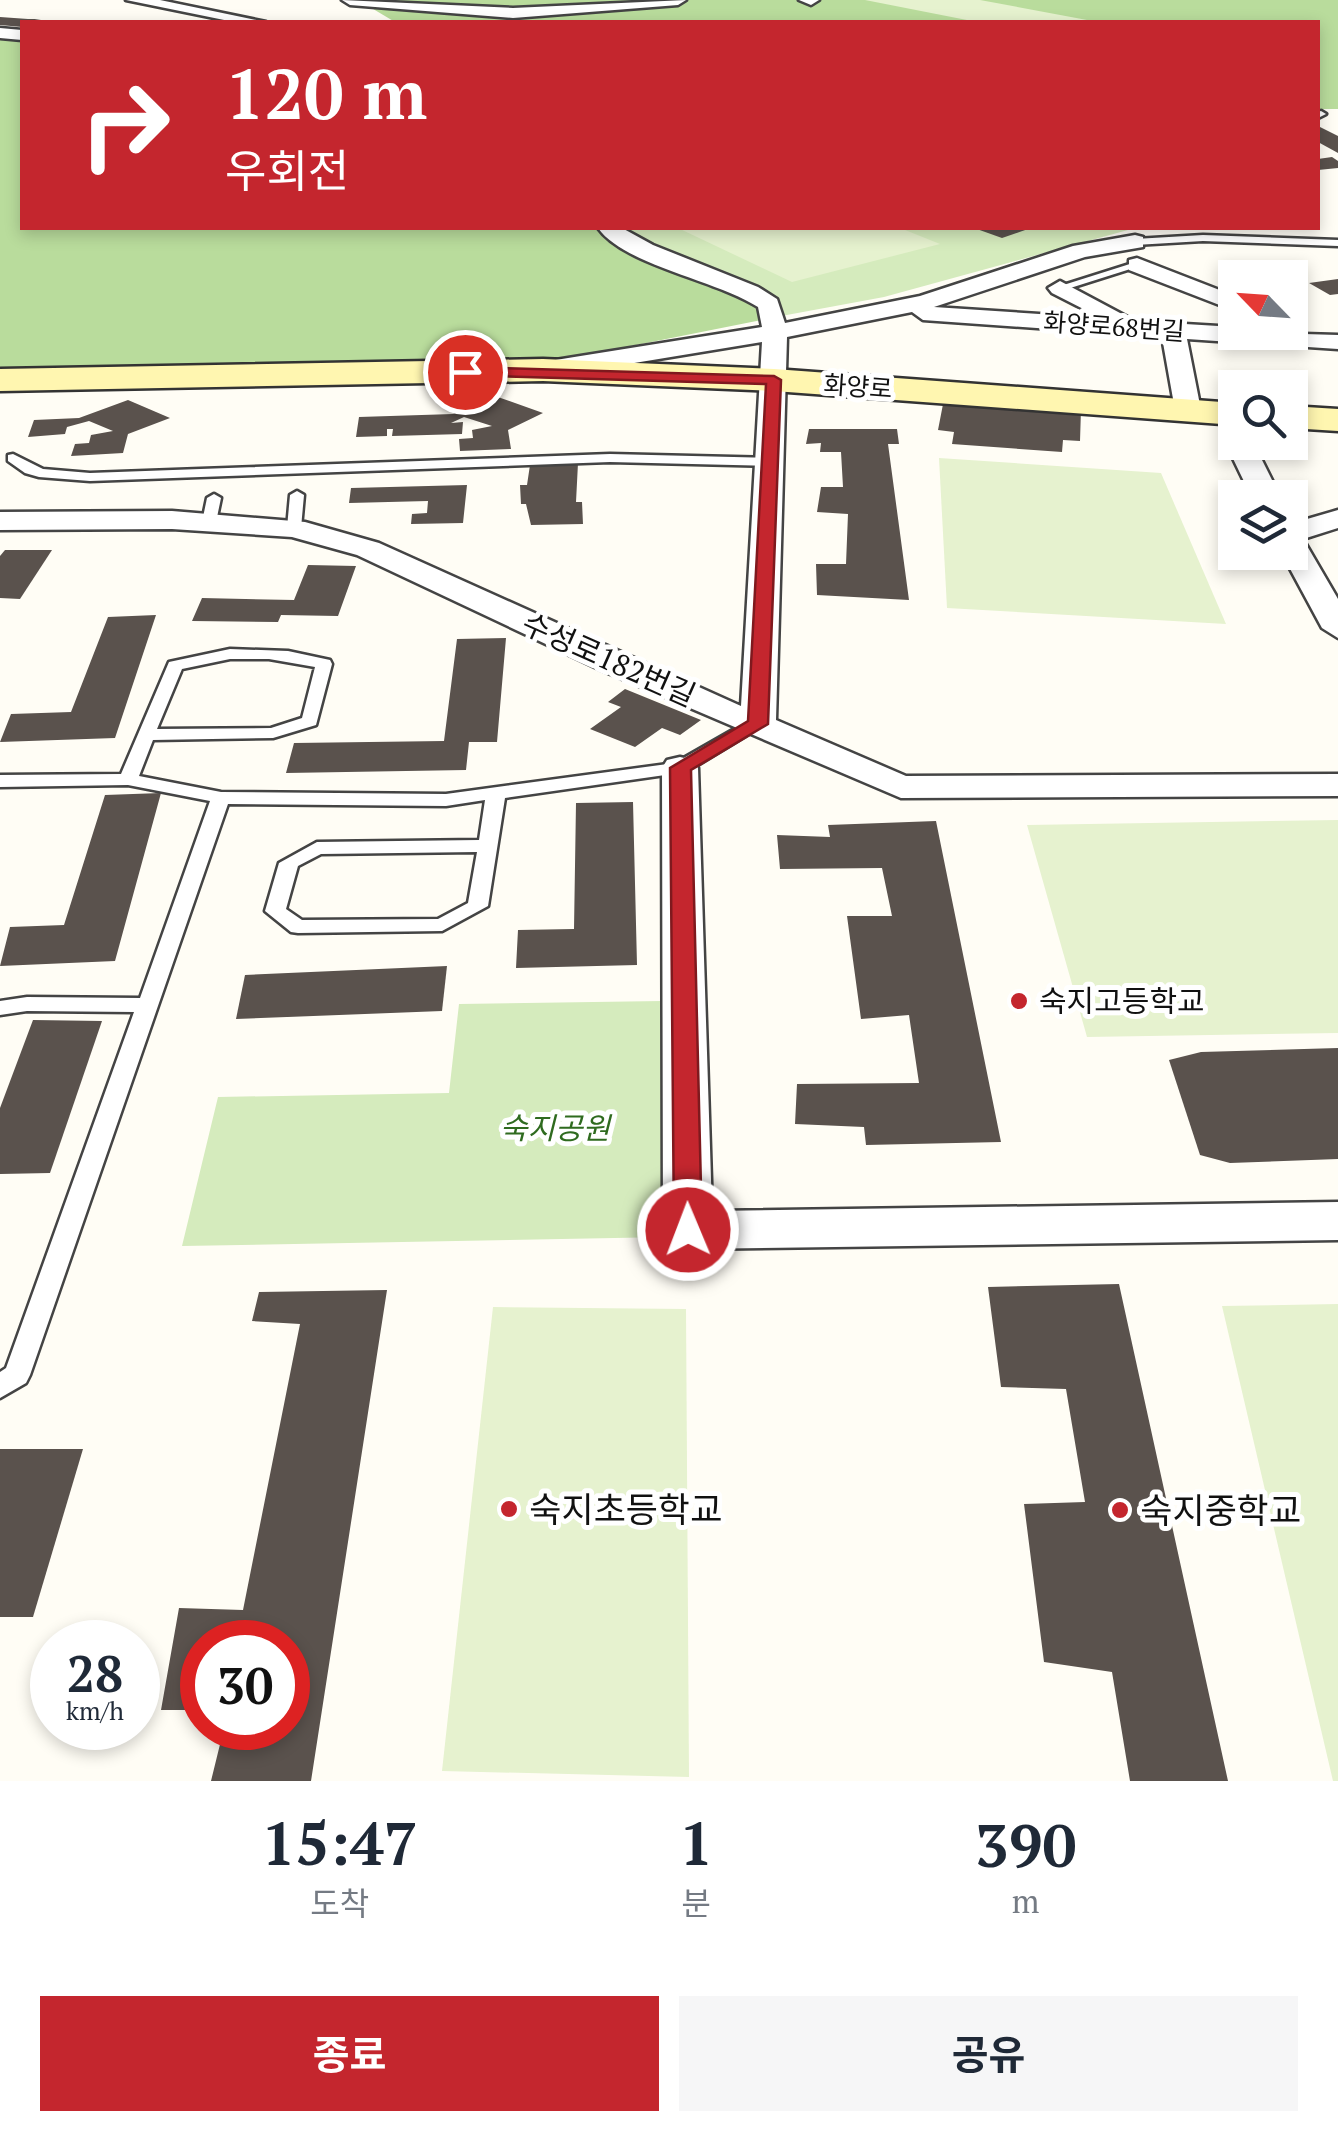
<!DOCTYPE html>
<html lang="ko">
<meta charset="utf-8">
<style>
:root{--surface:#fff;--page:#f6f6f7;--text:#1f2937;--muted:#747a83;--accent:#c4262e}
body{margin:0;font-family:"PT Serif","Noto Sans KR",serif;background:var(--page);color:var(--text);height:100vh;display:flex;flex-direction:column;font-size:38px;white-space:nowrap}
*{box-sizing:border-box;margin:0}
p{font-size:32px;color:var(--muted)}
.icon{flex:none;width:55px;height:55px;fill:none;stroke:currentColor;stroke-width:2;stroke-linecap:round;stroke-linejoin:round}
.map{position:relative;height:1781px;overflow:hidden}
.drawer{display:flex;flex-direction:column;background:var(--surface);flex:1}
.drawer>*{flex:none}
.top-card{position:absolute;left:20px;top:20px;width:1300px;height:210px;border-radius:0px;box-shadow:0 5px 15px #0003;background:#c4262e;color:#fff;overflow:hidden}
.needle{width:65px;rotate:295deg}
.buttons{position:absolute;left:1218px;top:260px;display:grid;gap:20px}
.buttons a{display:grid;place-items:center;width:90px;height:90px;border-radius:0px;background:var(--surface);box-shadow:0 5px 15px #0003;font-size:50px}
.speed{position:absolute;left:30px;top:1620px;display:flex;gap:20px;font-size:50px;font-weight:700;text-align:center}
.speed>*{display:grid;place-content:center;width:130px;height:130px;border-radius:50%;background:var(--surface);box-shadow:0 5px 15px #0003;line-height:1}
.speed small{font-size:25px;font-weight:400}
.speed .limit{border:15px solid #d22;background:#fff;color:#111}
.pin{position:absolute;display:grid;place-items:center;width:85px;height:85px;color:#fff;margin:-42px;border:5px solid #fff;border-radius:50%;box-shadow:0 2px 10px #0007}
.me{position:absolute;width:110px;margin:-55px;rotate:359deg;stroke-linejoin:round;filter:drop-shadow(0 0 8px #0008)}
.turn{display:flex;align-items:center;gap:35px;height:210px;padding:0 40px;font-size:45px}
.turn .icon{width:130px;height:130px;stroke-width:2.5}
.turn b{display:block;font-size:70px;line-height:85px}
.eta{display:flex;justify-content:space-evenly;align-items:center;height:170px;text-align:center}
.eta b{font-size:60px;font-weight:700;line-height:70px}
.cta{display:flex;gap:20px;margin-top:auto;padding:20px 40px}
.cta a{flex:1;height:115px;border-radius:0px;background:var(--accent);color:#fff;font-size:40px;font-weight:700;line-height:115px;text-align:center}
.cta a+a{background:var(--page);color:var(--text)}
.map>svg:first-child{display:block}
.green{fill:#d5ebbd}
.forest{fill:#b9dc9c}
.pitch{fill:#e6f2cf}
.building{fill:#5a524d}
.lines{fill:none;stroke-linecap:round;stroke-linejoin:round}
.lane-casing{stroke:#444;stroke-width:5}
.street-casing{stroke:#444;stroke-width:5}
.secondary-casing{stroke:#333;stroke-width:5}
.lane{fill:#fff;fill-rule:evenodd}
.street{fill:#fff;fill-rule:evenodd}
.secondary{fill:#fff6b0;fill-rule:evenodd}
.route{fill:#c4262e;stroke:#7f191e;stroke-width:2.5}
.poi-dot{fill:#c4262e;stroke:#fff;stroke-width:4}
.labels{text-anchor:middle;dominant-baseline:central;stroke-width:10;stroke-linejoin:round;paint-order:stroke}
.far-street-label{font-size:25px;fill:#111;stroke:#fff}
.street-label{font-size:30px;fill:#111;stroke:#fff}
.poi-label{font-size:30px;fill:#111;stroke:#fff;text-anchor:start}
.park-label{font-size:30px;font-style:italic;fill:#2f6b1f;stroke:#fff}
.near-poi-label{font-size:35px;fill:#111;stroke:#fff;text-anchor:start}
</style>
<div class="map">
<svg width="1338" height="1781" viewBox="0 0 1338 1781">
<rect width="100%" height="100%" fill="#fffdf5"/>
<!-- green -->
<g class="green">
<path d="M613,228H1122L1128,230L884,297L776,317Z"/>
<path d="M662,1001L668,1237L182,1246L218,1097L449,1093L459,1004Z"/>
</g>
<!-- forest -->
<g class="forest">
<path d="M358,0H1338V109H1318V22H395Z"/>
<path d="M0,35L22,37V228H613L696,263L776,317L536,365L0,371Z"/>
</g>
<!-- pitch -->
<g class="pitch">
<path d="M865,0H980L1087,20L977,22Z"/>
<path d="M678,228H900L940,244L792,282Z"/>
<path d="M939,458L1161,473L1226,624L947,608Z"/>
<path d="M1338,820V1033L1087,1037L1027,825Z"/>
<path d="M1338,1304V1781H1333L1222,1306Z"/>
<path d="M493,1307L686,1309L689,1777L442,1771Z"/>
</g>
<!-- building -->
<g class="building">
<path d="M0,17L28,19H41L22,22V27L0,25Z"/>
<path d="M1318,126L1338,136V153L1318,142Z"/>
<path d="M1332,157L1338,161V168L1318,170V159Z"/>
<path d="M974,228H1028V229L1002,238Z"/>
<path d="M1338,279V294L1330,295L1309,283Z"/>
<path d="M495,396L543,413L508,430L511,449L460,451L459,439L473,438L472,430L492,426L464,417L451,423L463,422L462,434L392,436L393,429H387V436L356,437L359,417L453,414Z"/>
<path d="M944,399L1081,409L1080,441L1063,440L1062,452L952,444L954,432L938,430Z"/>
<path d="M128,400L170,418L128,434L123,453L71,456L75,444L89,443L91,435L113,431L89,421L67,427L65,434L28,437L34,420L79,418Z"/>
<path d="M809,429H897L899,444H888L909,600L817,595L816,564H846L848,514L817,512L821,487H843L841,452H820L821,443L806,444Z"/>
<path d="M578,463L576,502H582L583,524L531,525L526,504H521L520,485H527L530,465Z"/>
<path d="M467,485L463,523L411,524L412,514L427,513L428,501L349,503L351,488Z"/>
<path d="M5,550H52L20,599L0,598V556Z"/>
<path d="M308,565L356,566L338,616L281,615L278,622L192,621L202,598L294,600Z"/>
<path d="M156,615L115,738L0,742L11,714L71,712L108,617Z"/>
<path d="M506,638L497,742H469L466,770L286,773L294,743L444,741L457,639Z"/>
<path d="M625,689L701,720L680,735L662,728L635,747L590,729L621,707L608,702Z"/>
<path d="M161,793L115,961L0,966L10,927L64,925L105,795Z"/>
<path d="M633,802L637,965L516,968L518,930L574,929L576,803Z"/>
<path d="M936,821L1001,1142L866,1145L864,1127L795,1124L797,1084L919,1083L909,1015L861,1019L847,916H892L882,868L780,869L777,835L830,837L828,825Z"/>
<path d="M447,966L442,1011L236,1019L245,975Z"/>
<path d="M33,1020L102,1021L50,1173L0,1174V1108Z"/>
<path d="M1338,1048V1159L1230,1163L1200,1155L1169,1060L1201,1052Z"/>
<path d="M1119,1284L1228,1781H1130L1112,1672L1044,1662L1024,1504L1085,1502L1066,1389L1001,1387L988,1287Z"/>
<path d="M387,1290L311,1781H211L224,1728H288V1642H202V1710H161L179,1608L243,1610L300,1324L252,1321L259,1292Z"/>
<path d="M0,1449H83L33,1617H0Z"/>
</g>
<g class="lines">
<defs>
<g id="lane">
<path d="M1321,111L1326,114L1318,118V112Z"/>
<path d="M1203,235L1338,240V246L1203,241L1135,245L1130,242L1135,239Z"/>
<path d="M1133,263L1143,265L1064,290L1054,288Z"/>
<path d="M13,454L43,469L90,473L610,454L770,458L777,462L770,466L610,462L90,481L39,477L25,473L8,461V455Z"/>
<path d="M297,491L304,495L301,528L294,532L287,528L290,495Z"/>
<path d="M214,494L221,498L216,522L209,526L202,522L207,498Z"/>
<path d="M230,649L288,651L330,660L332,664L316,725L273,738L153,740L139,776L221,792L446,794L675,763L752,719H764L767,723L686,772L505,798L488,906L442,931L298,933L291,932L265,911L279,863L317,842L479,840L485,800L446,806L228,804L30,1375L26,1383L0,1398V1372L6,1368L134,1012L27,1011L0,1015V1001L27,997L140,998L210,801L128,785L0,787V775L121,774L169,662ZM230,659H269L315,667L302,718L271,728L157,729L182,669ZM477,852L468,903L438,919L302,920L286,909L298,866L321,854Z"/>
</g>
<g id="street">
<path d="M126,0H160L266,22H234Z"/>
<path d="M342,0L513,8L686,0L678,5L513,18L350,5Z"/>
<path d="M799,0H819L811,5Z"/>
<path d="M0,28L22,30V40L0,38Z"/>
<path d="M598,228H622L653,245L758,287L777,299L785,323L920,296L1073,246L1135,235L1143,237V247L1085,257L934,307L1101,318L1052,293L1048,288L1060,281L1135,321L1235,327V332L1338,335V349L1187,339L1201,410L1188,418L1175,410L1162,337L923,320L912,312L787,337L776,720L906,776L1338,774V796L901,798L601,670L357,555L292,537L172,529L0,530V512L172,511L305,522L379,543L741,706L762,342L543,378L530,370L543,362L762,327L758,307C716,280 624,265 598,228Z"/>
<path d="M1137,258L1235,296V311L1129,270V260Z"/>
<path d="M1235,435V442H1253L1281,498H1252L1225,442Z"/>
<path d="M1338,510V528L1303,539L1338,599V638L1322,628L1281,552H1290V524Z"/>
<path d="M680,757L693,760L698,768L712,1211L1338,1202V1240L688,1249L671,1243L663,1230L662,768L667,760Z"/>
</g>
<g id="secondary">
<path d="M543,359L774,369L1235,403V425L774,391L543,381L0,391V369Z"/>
<path d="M1290,406L1338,409V431L1290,428Z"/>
</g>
</defs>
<!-- lane casing -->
<use href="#lane" class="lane-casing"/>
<!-- street casing -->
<use href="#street" class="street-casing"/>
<!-- secondary casing -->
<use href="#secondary" class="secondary-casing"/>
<!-- lane -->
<use href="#lane" class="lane"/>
<!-- street -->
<use href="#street" class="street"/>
<!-- secondary -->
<use href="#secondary" class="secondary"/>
</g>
<!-- route -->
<path class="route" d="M465,367L774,376L781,380L768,724L691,770L702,1230L698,1238H678L674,1230L670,768L748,721L766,384L460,375Z"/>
<!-- markers -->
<g class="poi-dot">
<circle cx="1019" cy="1001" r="10"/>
<circle cx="509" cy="1509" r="10"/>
<circle cx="1120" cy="1510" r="10"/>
</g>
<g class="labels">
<!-- far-street labels -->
<g class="far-street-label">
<text transform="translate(1114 326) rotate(4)">화양로68번길</text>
<text transform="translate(858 386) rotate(4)">화양로</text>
</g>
<!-- street labels -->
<g class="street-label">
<text transform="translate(609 659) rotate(24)">수성로182번길</text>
</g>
<!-- poi labels -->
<g class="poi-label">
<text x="1039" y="1001">숙지고등학교</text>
</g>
<!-- park labels -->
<g class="park-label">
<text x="555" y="1128">숙지공원</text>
</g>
<!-- near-poi labels -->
<g class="near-poi-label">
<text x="529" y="1509">숙지초등학교</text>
<text x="1140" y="1510">숙지중학교</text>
</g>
</g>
</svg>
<div class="buttons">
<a><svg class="needle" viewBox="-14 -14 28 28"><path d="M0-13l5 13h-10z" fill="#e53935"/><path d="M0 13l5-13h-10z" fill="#747a83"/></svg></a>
<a><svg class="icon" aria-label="search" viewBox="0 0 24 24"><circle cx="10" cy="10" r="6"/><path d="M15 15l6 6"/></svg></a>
<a><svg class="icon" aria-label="layers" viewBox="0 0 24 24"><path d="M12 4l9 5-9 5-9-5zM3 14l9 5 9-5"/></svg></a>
</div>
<div class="speed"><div>28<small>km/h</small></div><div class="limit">30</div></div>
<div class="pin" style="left:465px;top:372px;background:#d93025"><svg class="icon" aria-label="arrive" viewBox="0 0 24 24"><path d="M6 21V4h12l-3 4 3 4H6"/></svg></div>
<svg class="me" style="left:688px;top:1230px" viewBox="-20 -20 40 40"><circle r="17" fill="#c4262e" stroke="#fff" stroke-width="3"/><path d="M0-11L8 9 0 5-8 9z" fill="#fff"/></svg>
<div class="top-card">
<div class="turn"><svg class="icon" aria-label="right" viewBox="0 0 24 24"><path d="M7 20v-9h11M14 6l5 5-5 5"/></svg><div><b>120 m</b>우회전</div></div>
</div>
</div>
<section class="drawer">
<div class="eta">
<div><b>15:47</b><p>도착</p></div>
<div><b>1</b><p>분</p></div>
<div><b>390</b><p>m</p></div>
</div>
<div class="cta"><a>종료</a><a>공유</a></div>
</section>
